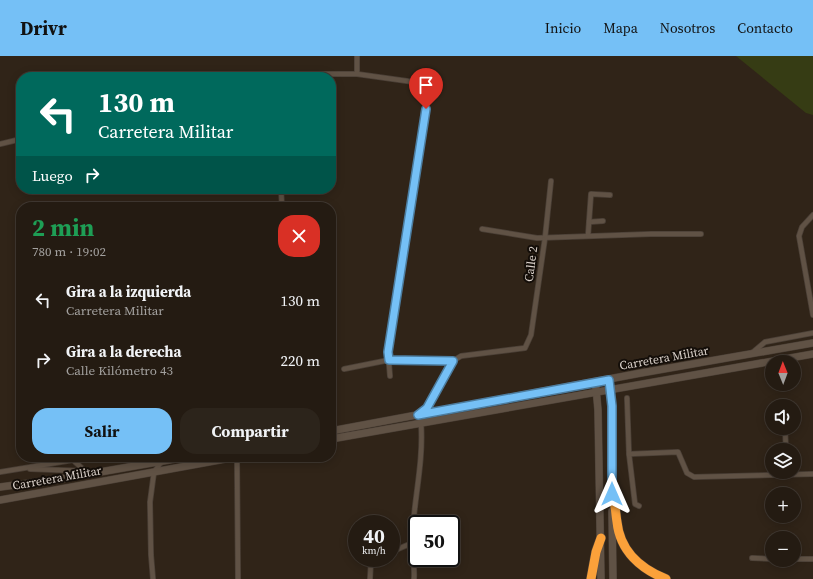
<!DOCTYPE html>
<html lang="es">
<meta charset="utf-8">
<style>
:root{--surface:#241b12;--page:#2c241b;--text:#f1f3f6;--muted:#a3a19f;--line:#413932;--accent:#75c0f6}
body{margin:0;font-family:"Source Serif 4",serif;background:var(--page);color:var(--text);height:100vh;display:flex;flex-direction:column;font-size:15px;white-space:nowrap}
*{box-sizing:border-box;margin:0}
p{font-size:13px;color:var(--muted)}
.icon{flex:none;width:22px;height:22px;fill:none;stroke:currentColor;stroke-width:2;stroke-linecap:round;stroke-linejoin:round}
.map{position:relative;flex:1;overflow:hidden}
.panel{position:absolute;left:16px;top:146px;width:320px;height:260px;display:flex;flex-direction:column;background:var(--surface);border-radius:16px;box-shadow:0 2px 10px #0003,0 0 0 1px var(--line)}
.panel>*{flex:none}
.top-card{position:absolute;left:16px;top:16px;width:320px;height:122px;border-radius:16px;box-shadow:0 2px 10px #0003,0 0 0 1px var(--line);background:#00695c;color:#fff;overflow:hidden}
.needle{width:26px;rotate:359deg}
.buttons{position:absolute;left:765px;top:299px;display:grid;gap:8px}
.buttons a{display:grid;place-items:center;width:36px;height:36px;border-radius:50%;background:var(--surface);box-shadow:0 2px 10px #0003,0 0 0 1px var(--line);font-size:20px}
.speed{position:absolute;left:348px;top:459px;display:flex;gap:8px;font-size:20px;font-weight:700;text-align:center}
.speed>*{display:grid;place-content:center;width:52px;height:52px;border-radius:50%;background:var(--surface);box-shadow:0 2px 10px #0003,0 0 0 1px var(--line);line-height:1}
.speed small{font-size:10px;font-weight:400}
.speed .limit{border:2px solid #111;border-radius:6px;background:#fff;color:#111}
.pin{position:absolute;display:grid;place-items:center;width:34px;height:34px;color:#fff;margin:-41px -17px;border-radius:50% 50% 50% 0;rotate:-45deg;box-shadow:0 0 4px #0007}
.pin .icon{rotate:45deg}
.me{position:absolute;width:44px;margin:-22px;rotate:0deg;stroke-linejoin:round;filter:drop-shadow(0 0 3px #0008)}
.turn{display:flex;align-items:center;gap:14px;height:84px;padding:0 16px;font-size:18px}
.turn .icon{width:52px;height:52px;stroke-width:2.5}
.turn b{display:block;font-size:28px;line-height:34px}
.then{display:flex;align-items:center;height:38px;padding:0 16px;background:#0003;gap:8px;font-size:15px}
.round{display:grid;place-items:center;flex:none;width:42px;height:42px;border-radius:16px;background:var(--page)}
.overview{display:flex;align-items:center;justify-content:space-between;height:68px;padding:0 16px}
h1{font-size:24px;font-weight:700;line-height:30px;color:#1e9e55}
.action{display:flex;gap:8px;margin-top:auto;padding:8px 16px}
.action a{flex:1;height:46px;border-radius:16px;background:var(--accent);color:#111;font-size:16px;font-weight:700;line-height:46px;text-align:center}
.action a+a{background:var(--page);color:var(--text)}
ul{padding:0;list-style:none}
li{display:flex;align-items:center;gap:12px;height:60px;padding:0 16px}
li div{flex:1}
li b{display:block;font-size:15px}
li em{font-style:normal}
header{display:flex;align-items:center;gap:24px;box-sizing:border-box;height:56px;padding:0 20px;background:var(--accent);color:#111}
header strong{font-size:19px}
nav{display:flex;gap:22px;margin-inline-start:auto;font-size:14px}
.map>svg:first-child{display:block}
.green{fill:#363c14}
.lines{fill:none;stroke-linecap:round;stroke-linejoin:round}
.minor-casing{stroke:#4b4037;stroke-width:6}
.secondary-casing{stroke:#4b4037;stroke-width:8}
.motorway-casing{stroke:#4b4037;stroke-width:10}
.minor{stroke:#605245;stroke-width:4.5}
.secondary{stroke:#605245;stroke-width:7}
.motorway{stroke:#fba13a;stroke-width:9}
.route-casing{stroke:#4c7da0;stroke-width:10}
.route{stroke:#75c0f6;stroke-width:7}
.labels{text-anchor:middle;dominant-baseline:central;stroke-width:4;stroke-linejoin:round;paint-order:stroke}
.street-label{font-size:12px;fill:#dbd2cb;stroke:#140e09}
</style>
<header>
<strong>Drivr</strong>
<nav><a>Inicio</a><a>Mapa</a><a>Nosotros</a><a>Contacto</a></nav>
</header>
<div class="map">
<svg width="813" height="523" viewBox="0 0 813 523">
<rect width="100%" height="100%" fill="#302418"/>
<!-- green -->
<path class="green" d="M736,0H813V59L806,57Z"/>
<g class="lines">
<defs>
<g id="minor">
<path d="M357,0V18"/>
<path d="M312,21L316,18H357L421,27L428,39L388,296L390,320"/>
<path d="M0,88L21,83"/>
<path d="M281,133L282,151"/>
<path d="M813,159L802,171L799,180L813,259"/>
<path d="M589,166L603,165"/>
<path d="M482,173L537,182L651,178H701"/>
<path d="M588,180L591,138L610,139"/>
<path d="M752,297L765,286L813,277"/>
<path d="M344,313L389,304L453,305L461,300L525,292L531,279L545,182L551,125"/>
<path d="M627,342L629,398L635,448L639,450"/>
<path d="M420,357L427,352L453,305"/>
<path d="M785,372L786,394"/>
<path d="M629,398L678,396L687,417L694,421L813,418"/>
<path d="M237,401L238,523"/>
<path d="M30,413L85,415"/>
<path d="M0,416L73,404L85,415"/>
<path d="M391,496L412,487"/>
<path d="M752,502L772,503"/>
<path d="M794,503H813"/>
<path d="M362,505H371L378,502"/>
<path d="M153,523L151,499L150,446L154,416L162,405L163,401"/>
<path d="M370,523L371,505"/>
<path d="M414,523C415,511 412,499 412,486C413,447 424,407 421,367"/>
</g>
<g id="secondary">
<path d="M609,329L612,350V443"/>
<path d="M596,332L598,354L601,523"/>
<path d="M331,375L641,317L813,287"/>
<path d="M331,383L813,298"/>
<path d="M0,431L60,423L186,401"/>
<path d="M0,444L236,401"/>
<path d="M612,455L613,523"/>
</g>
<g id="motorway">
<path d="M612,438C616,450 615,454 617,466C620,495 641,513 666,523"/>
<path d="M591,523L596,496L601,482"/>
</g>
</defs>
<!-- minor casing -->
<use href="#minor" class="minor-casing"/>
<!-- secondary casing -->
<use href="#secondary" class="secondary-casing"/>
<!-- motorway casing -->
<use href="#motorway" class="motorway-casing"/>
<!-- minor -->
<use href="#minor" class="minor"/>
<!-- secondary -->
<use href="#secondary" class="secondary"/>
<!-- motorway -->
<use href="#motorway" class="motorway"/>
</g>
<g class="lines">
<defs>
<path id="route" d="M426,53L388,296L389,304L453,305L427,352L418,359L609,324L612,350V438"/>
</defs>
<!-- route casing -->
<use href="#route" class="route-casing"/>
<!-- route -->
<use href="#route" class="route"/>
</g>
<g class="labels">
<!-- street labels -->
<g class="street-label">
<text transform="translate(531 208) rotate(-82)">Calle 2</text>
<text transform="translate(664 302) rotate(-10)">Carretera Militar</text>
<text transform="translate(57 422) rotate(-10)">Carretera Militar</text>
</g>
</g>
</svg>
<div class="buttons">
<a><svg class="needle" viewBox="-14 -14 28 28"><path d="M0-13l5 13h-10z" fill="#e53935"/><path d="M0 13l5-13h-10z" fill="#a3a19f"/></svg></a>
<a><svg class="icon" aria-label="sound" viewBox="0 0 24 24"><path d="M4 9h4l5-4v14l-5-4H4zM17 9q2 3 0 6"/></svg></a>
<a><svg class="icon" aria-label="layers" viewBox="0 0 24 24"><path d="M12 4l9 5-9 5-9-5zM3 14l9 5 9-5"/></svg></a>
<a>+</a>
<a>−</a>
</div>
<div class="speed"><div>40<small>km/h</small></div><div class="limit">50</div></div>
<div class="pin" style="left:426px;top:53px;background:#d93025"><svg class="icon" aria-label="arrive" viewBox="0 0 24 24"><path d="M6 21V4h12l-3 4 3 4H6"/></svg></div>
<svg class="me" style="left:612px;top:438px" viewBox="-20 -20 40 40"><path d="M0-17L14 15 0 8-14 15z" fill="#75c0f6" stroke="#fff" stroke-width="4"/></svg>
<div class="top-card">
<div class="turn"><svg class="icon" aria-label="left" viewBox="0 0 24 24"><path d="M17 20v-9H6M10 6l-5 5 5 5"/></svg><div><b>130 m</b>Carretera Militar</div></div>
<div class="then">Luego<svg class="icon" aria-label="right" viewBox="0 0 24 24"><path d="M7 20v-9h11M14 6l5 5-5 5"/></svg></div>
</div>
<section class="panel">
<div class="overview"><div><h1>2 min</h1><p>780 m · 19:02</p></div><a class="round" style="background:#d93025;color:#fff"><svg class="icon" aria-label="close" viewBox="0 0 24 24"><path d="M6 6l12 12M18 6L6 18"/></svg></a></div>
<ul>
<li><svg class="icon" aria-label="left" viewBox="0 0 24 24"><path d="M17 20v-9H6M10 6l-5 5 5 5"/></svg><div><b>Gira a la izquierda</b><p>Carretera Militar</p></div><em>130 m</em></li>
<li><svg class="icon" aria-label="right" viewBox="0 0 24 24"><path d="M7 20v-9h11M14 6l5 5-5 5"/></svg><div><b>Gira a la derecha</b><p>Calle Kilómetro 43</p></div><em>220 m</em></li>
</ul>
<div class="action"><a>Salir</a><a>Compartir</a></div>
</section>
</div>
